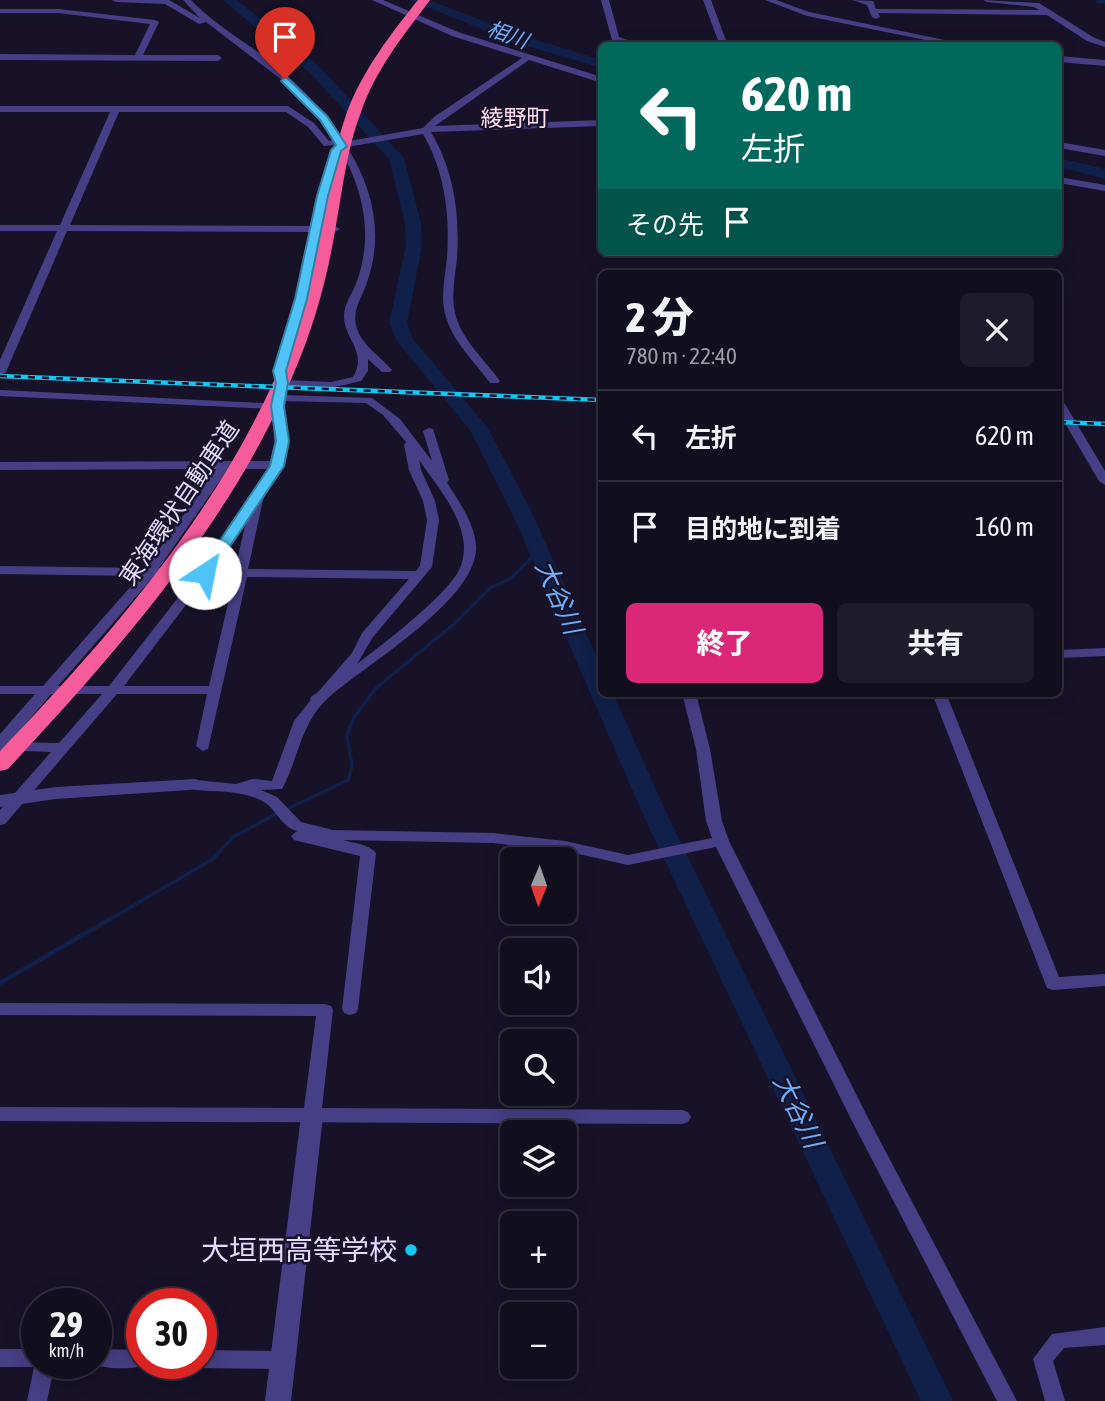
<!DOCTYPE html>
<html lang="ja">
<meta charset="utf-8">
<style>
:root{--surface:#110e1e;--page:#1e1c2b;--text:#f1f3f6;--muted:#9c9ca4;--line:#302e3c;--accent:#db2777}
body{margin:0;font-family:"Asap Condensed","Noto Sans JP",sans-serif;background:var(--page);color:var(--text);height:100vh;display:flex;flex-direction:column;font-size:26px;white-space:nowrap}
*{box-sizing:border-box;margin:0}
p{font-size:23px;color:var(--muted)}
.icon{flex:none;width:38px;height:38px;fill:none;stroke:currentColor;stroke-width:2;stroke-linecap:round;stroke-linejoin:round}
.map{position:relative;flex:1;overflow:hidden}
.side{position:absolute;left:598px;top:270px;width:464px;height:427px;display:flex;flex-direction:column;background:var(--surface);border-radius:10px;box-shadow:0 4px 18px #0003,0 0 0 2px var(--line)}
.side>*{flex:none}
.hud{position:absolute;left:598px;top:42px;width:464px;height:214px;border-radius:10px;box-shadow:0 4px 18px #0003,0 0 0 2px var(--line);background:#00695c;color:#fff;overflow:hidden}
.needle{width:46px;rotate:182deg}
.controls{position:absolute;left:500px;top:847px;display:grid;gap:14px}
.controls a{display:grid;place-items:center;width:77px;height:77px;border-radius:10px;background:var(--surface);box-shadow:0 4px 18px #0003,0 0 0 2px var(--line);font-size:35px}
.speed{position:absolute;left:21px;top:1288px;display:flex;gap:14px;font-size:35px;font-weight:700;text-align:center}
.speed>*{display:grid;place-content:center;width:91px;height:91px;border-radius:50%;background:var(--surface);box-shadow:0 4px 18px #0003,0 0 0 2px var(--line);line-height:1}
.speed small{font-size:18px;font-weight:400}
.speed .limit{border:10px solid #d22;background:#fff;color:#111}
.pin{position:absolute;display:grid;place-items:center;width:60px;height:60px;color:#fff;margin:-72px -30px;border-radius:50% 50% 50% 0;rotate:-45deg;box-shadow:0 0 7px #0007}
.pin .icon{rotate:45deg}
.me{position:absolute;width:77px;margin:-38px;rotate:34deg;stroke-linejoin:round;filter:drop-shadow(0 0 5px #0008)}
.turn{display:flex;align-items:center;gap:24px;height:147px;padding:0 28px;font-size:32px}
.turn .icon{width:91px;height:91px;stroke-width:2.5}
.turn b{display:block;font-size:49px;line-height:60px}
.then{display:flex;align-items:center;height:66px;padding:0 28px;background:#0003;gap:14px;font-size:26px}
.round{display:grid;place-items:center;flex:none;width:74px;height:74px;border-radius:10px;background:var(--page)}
.overview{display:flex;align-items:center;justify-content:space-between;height:119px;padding:0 28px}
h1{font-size:42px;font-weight:800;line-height:52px}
.action{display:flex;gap:14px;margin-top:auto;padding:14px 28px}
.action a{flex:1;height:80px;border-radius:10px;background:var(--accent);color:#fff;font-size:28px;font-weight:800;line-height:80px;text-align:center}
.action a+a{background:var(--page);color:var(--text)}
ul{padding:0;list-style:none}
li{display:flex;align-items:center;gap:21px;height:91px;padding:0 28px;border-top:2px solid var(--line)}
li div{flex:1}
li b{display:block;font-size:26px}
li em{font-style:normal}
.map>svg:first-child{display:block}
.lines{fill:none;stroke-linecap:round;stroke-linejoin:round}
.stream-far1{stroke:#102049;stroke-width:3.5}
.stream{stroke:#102049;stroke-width:4.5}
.river{fill:#102049;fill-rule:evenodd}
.minor{fill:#473f85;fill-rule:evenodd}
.tertiary{fill:#473f85;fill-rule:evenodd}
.motorway{fill:#f75c9a;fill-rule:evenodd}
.rail-casing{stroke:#11caf3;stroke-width:4.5}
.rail{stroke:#171228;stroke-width:2.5;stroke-dasharray:7;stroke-linecap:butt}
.route{fill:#4fc3f7;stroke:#337fa1;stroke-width:2}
.poi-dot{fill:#11caf3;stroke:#171228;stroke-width:2.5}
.labels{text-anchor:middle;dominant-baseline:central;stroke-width:5;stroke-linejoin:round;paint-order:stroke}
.far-water-label{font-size:21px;font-style:italic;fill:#6eadf8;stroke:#171228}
.far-quarter-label{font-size:23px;fill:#fdddef;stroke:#171228}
.street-label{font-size:24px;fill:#e2dbfd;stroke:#171228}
.water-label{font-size:26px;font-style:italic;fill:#6eadf8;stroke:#171228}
.near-poi-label{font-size:28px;fill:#e2dbfd;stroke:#171228;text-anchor:end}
</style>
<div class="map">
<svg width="1105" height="1401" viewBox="0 0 1105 1401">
<rect width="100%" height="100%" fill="#171228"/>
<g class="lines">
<!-- stream-far1 -->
<g class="stream-far1">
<path d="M285,810L348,780L352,766L347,735L353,719L375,689L455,623L490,588L510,579L537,552"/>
<path d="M107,921L213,859L233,837L278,813"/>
</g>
<!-- stream -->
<path class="stream" d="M0,983L110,919"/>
<!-- river -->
<g class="river">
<path d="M223,0H237L320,67L404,158L421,223L422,246L407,323L413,339L488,428L533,515L602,669V693H613L665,810L953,1401H921L641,810L513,515L470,430L396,340L389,323L406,246L405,223L389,159L310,73Z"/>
<path d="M410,0H428L523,36L602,60V68L513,42Z"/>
<path d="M1096,0H1105V4L1097,3Z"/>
<path d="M1059,158L1105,169V179L1059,167Z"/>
</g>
<!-- minor -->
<g class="minor">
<path d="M112,0H169L200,18L183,0H191C212,22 237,37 261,54C293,78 323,108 344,142L423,128L434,117L522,58L452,36L372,0H383L458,32L602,77V83L529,60L435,126L602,120V126L431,132C454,171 460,214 457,259C455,276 451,295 455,313C461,339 485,360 500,381L498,383H490C475,362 453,342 446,317C440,298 445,277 447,258C450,215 445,172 423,134L347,147C373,188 384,235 367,282C362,298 351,310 357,329C363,346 380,356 392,370L390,372H382L368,359V371L361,381L331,388L287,387L285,395L372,398L400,419L432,461L423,431L429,428L433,429L449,480L447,483C459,501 474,523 476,545C480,599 363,666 327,699C300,725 299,758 282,789L261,790L277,797L301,822L333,830L493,833L565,841L628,855L712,838L706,821L696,749L682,693H696L710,749L722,821L729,841L868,1118L1017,1401H997L851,1119L716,847L628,865L565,851L493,843L343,840C353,843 369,844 376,853L358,1009L356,1013L350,1015L344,1013L342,1009L360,856L294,840L291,836L297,831C284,828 278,814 268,805C249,790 219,792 196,790L189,785L196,780L236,784L253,779L272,781L294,721L310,701L311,697L318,692L352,653L362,633L409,579L247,577L208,749L203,751L196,746L207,694H117L5,824L0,825V810L51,752L0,750V734L35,694H0V686H43L140,576L0,574V566L146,568L216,469L0,470V462L270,461L274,443L273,409L0,396V390L282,404L286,432L283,465L264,495L248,569L416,571L420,566L427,520L423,501L409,470L404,445L406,442L383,415L366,403L280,401L274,398L277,381L273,371L296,299L310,232L67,231L6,372L0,375V360L57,231H0V225H60L110,112H0V106H288L314,123L329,141L334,140L310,108L282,80L206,22L199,24L165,4L116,2ZM119,112H286L308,127L324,146L337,145L331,150L317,196L311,226L70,225ZM341,151C364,191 373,236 357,281C353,293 344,303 344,316C344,339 368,352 353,377L331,382L286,380L285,371L306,299L320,232H335L340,229L335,226H321L327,196ZM419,460C436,485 462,514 464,546C464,552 463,562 460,568C449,594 382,645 357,664L373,637L432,567L439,520L435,501L421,470ZM228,469H267L251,498L201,569L159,568ZM246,522L235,569H214ZM154,576H195L109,686H58ZM208,576L234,577L209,686H124ZM51,694H102L59,743L10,742Z"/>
<path d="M601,0H609L619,37L645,46H631L612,40Z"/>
<path d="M703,0H711L728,46H720Z"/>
<path d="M765,0H776L809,12L974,46H955L807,16Z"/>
<path d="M852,0L873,1L876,9L1039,10L1034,7L987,2L983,0L1039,3L1093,37L1105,42V47L1087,41L1047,15L878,13L880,17L876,19L872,17L867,5Z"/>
<path d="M0,9H58L155,20L159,22L143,55H218L222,58L218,61L0,60V54L135,55L150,24L58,13H0Z"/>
<path d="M763,43H766L770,45L761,46Z"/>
<path d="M1059,56L1105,60V66L1059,62Z"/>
<path d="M1059,142L1105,150V156L1059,148Z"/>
<path d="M1059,177L1105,185V191L1059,183Z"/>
<path d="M1059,401L1065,404L1105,471V485L1099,481L1059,413Z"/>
<path d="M1105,648V656L1059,658V650Z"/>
<path d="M932,693H946L1059,977L1105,974V986L1053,990L1047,988Z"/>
<path d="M0,1003L325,1004L331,1006L333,1010L322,1108L682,1110L688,1112L691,1117L688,1122L682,1124L0,1121V1107L304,1108L316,1016L0,1015Z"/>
<path d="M1105,1327V1345L1064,1348L1053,1361L1065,1401H1045L1033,1359L1052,1334Z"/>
<path d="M0,1349H37V1363H55L47,1401H27L34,1367H0Z"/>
<path d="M96,1349L142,1350V1363H150C140,1371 100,1369 89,1363H96Z"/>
<path d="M201,1350L283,1351L290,1354L293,1360L290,1366L283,1369L201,1368L193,1363H201Z"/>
</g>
<!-- tertiary -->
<g class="tertiary">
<path d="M196,779L205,785L203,789L56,799L0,807V795L56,787Z"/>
<path d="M312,1107L320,1110L323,1116L291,1401H265L301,1116L304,1110Z"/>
</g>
<!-- motorway -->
<path class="motorway" d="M418,0H430C403,36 376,69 361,112C347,148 343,187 336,225C329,269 318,312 302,353C239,514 124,644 8,769L0,771V751C114,632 223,507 286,353C302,312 313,268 322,225C329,187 334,148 347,112C363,70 390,35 418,0Z"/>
<defs>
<g id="rail">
<path d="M0,376L602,400"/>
<path d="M1059,422L1105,424"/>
</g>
</defs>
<!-- rail casing -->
<use href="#rail" class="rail-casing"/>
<!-- rail -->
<use href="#rail" class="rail"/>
</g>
<!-- route -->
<path class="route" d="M285,76L327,116L347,146L341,151L328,196L307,299L286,371L288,383L284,406L289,441L284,466L210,576L205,577L198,573L270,466L276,441L271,406L276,383L273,371L295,299L317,196L331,150L336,145L320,120L281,81Z"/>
<!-- markers -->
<circle class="poi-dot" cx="411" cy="1250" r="7"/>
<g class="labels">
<!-- far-water labels -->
<g class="far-water-label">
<text transform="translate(508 34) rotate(20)">相川</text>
</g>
<!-- far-quarter labels -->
<g class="far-quarter-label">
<text x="515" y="118">綾野町</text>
</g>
<!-- street labels -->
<g class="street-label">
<text transform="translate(179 503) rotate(-56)">東海環状自動車道</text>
</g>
<!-- water labels -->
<g class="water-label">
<text transform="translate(559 597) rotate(66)">大谷川</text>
<text transform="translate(798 1111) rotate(64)">大谷川</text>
</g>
<!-- near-poi labels -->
<g class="near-poi-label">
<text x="397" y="1250">大垣西高等学校</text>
</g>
</g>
</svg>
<div class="controls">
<a><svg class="needle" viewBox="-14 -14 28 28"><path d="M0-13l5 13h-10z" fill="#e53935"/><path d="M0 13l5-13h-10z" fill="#9c9ca4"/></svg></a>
<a><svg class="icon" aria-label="sound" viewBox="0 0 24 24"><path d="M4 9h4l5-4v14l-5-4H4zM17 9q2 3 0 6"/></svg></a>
<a><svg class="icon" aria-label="search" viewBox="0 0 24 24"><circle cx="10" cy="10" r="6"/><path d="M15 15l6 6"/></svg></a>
<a><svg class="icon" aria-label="layers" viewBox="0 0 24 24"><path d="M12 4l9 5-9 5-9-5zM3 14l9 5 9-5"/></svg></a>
<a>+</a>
<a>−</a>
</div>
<div class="speed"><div>29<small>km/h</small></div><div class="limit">30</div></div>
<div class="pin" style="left:285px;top:79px;background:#d93025"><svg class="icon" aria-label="arrive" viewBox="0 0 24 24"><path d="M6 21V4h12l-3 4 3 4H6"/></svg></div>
<svg class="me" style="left:205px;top:573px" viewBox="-20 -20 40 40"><circle r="19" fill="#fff"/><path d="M0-13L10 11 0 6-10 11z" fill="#4fc3f7"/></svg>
<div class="hud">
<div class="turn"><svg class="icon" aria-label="left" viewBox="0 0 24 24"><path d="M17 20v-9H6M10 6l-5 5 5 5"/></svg><div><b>620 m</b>左折</div></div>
<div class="then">その先<svg class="icon" aria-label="arrive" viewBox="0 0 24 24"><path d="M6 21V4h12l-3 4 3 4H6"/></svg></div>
</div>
<section class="side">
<div class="overview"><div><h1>2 分</h1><p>780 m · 22:40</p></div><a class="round"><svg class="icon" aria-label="close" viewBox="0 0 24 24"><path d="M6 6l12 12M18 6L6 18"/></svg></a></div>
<ul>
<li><svg class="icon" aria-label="left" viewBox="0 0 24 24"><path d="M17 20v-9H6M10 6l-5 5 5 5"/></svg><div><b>左折</b></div><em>620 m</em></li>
<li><svg class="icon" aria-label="arrive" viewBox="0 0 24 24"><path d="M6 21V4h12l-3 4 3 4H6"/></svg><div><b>目的地に到着</b></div><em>160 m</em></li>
</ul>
<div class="action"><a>終了</a><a>共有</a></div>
</section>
</div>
